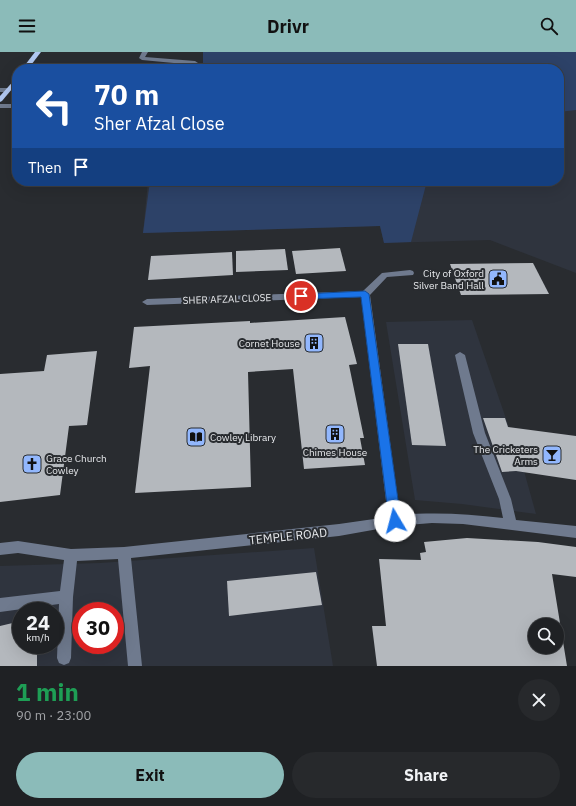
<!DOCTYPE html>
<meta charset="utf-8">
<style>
:root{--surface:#1f2124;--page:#27292c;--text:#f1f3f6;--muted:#a1a3a6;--line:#3c3e41;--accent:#8bbbb9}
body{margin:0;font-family:"IBM Plex Sans",sans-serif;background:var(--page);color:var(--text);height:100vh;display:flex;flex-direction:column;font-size:15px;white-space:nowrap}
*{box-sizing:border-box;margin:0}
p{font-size:13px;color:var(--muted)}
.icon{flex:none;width:22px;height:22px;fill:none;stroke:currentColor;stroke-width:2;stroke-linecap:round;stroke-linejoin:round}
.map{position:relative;height:614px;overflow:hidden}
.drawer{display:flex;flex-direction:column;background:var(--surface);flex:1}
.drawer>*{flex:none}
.banner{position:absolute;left:12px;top:12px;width:552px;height:122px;border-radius:16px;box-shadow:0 4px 16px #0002,0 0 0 1px var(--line);background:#1a4fa0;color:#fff;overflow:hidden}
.fabs{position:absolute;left:528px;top:566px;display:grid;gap:8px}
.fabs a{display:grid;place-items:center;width:36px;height:36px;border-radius:50%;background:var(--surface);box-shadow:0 4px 16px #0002,0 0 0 1px var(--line);font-size:20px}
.speed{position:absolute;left:12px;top:550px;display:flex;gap:8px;font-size:20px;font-weight:700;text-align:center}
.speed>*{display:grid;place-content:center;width:52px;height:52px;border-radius:50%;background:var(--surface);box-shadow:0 4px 16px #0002,0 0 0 1px var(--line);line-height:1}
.speed small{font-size:10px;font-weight:400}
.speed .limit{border:6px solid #d22;background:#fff;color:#111}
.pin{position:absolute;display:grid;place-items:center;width:34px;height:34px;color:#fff;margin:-17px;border:2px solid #fff;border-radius:50%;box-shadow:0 1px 4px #0007}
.me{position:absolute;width:44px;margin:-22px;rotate:352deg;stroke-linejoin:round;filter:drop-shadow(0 0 3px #0008)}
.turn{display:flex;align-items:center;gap:14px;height:84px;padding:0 16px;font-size:18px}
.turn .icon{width:52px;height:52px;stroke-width:2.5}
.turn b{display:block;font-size:28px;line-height:34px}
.then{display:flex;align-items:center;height:38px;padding:0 16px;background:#0003;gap:8px;font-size:15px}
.round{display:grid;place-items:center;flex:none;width:42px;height:42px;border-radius:21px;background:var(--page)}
.headline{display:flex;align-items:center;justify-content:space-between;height:68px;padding:0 16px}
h1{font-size:24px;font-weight:700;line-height:30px;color:#1e9e55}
.cta{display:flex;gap:8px;margin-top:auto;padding:8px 16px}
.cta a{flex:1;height:46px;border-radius:24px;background:var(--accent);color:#111;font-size:16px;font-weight:700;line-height:46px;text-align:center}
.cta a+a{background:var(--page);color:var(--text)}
header{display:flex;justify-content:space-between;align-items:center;height:52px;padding:0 16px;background:var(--accent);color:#111;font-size:18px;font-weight:700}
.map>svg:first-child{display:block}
.built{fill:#2f343e;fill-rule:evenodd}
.green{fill:#2d4268}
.building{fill:#b4b8bd;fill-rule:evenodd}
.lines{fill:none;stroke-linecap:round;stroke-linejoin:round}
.minor{fill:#6f7a8e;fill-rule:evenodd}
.major{fill:#b1c8f2;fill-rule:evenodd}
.route{fill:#1a73e8;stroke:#114b97}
.labels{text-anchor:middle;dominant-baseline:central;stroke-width:4;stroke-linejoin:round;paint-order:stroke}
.poi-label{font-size:10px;fill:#e7e9ec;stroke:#292c30;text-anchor:end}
.street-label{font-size:10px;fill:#e7e9ec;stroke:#292c30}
.near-street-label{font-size:12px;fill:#e7e9ec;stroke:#292c30}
</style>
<header><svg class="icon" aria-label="menu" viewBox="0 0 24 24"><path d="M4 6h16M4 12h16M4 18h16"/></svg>Drivr<svg class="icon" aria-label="search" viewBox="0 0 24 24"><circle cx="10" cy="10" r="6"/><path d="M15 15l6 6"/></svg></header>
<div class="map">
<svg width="576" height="614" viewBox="0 0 576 614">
<rect width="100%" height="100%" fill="#292c30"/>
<!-- built -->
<g class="built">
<path d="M203,0H576V221L490,188L384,191L380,174L143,181L148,129H559V17H203Z"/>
<path d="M472,268L524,419L536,462L462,452L415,448L386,270Z"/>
<path d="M314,496L333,614H0V514L100,511ZM21,559H55V593H21ZM81,559H115V593H81Z"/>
</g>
<!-- green -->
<g class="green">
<path d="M203,0H576V58L559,60V17H203Z"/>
<path d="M150,129H427L411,190L384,191L380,174L143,181Z"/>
</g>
<!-- building -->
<g class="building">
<path d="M340,196L346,219L296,222L292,199Z"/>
<path d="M285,197L288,218L236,220V199Z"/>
<path d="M232,200L233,223L148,228L151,204Z"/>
<path d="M533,211L549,242L461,243L450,212Z"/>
<path d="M345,265L357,312L349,313L364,386H360L365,413L304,417L293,317L248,320L251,435L135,441L150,314L129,316L134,275L250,269V271Z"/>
<path d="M398,292H428L446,394L412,393Z"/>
<path d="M97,299L87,373L69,374L60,443L0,450V322L44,319L47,303Z"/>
<path d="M483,366H505L508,375L576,384V428L516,419L502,420Z"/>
<path d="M467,486L538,490L576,495V525L552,522L567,614H377L372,574H386L379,507L421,508L420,501L426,500L424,490ZM535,573H557V595H535Z"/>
<path d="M316,520L322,553L229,564L227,529Z"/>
<path d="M21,569V593H37V614H0V574Z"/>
</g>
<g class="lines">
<!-- minor -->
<g class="minor">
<path d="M142,0H148L145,5L195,9L198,11L195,13L142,8L139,6Z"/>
<path d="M0,36H8L11,38L8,40H0Z"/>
<rect x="0" y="52" width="17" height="4"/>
<path d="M410,218L413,219L414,221L413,223L387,225L370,243L400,463C435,460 468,462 503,466L499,447L473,381L455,303L460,300L465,303L485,381L511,447L516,468L576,474V486L463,472L432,471L395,474L339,484L131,506L142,614H128L118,507L77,509L73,545L71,606L69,611L64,613L59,611L57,606L59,552L0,560V546L60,539L64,508L18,501L0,503V491L18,489L71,497L124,495L339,472L388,465L361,245L147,253L142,250L147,247L363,239L382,221Z"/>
</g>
<!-- major -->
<g class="major">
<path d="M35,0H41L28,17H22Z"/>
<path d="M17,25V31L2,49L0,50V44Z"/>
</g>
</g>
<!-- route -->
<path class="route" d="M365,239L369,242L401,469L399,473L395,474L391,473L389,469L361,245L301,247L297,244L301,242Z"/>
<!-- icons -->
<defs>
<symbol id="civic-square" viewBox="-11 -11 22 22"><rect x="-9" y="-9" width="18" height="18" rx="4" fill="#92b7fd" stroke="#292c30"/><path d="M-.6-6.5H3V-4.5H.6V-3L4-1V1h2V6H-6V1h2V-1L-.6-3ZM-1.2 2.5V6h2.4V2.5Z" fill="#111"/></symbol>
<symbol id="building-square" viewBox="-11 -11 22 22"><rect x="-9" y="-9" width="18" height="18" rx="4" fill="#92b7fd" stroke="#292c30"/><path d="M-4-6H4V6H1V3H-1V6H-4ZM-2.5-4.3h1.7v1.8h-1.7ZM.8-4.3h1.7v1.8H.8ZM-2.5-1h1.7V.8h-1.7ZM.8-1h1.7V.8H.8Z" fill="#111"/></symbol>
<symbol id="library-square" viewBox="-11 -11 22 22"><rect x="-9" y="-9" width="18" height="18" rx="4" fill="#92b7fd" stroke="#292c30"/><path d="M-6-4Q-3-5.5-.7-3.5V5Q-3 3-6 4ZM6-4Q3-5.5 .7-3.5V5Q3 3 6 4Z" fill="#111"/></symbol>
<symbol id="bar-square" viewBox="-11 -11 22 22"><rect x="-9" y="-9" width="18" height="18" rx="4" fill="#92b7fd" stroke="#292c30"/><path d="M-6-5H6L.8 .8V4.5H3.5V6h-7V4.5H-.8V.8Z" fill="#111"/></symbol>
<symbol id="church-square" viewBox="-11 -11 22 22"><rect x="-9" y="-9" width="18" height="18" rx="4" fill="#92b7fd" stroke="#292c30"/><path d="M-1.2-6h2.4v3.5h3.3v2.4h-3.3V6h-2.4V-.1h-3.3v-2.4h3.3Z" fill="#111"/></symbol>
</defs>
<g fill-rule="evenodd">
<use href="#civic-square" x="487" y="216" width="22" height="22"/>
<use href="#building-square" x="303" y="280" width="22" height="22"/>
<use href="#building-square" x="324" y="371" width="22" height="22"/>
<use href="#library-square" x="185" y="374" width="22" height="22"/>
<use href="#bar-square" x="541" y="392" width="22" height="22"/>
<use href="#church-square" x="21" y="401" width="22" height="22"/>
</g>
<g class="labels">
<!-- poi labels -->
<g class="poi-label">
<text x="484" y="221">City of Oxford<tspan x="484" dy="12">Silver Band Hall</tspan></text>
<text x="300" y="291">Cornet House</text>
<text x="210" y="385" text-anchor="start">Cowley Library</text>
<text x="538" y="397">The Cricketers<tspan x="538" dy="12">Arms</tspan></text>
<text x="335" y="400" text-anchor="middle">Chimes House</text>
<text x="46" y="406" text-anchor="start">Grace Church<tspan x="46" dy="12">Cowley</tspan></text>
</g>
<!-- street labels -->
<g class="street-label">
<text transform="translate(227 247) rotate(-2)">SHER AFZAL CLOSE</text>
</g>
<!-- near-street labels -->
<g class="near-street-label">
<text transform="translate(288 484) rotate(-6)">TEMPLE ROAD</text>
</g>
</g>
</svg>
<div class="fabs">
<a><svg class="icon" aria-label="search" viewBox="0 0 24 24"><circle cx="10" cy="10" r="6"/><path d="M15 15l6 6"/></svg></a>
</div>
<div class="speed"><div>24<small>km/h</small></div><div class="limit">30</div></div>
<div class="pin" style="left:301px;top:244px;background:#d93025"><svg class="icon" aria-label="arrive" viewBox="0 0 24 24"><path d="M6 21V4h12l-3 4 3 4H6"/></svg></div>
<svg class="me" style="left:395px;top:469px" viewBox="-20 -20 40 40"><circle r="19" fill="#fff"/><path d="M0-13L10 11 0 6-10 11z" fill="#1a73e8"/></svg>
<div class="banner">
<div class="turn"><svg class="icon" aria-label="left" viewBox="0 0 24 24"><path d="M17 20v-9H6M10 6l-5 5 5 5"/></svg><div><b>70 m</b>Sher Afzal Close</div></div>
<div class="then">Then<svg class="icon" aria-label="arrive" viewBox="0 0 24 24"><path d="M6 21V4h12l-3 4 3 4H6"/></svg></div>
</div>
</div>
<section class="drawer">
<div class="headline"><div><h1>1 min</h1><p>90 m · 23:00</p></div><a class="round"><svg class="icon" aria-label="close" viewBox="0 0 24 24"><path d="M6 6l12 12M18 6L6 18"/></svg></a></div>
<div class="cta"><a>Exit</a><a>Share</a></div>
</section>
